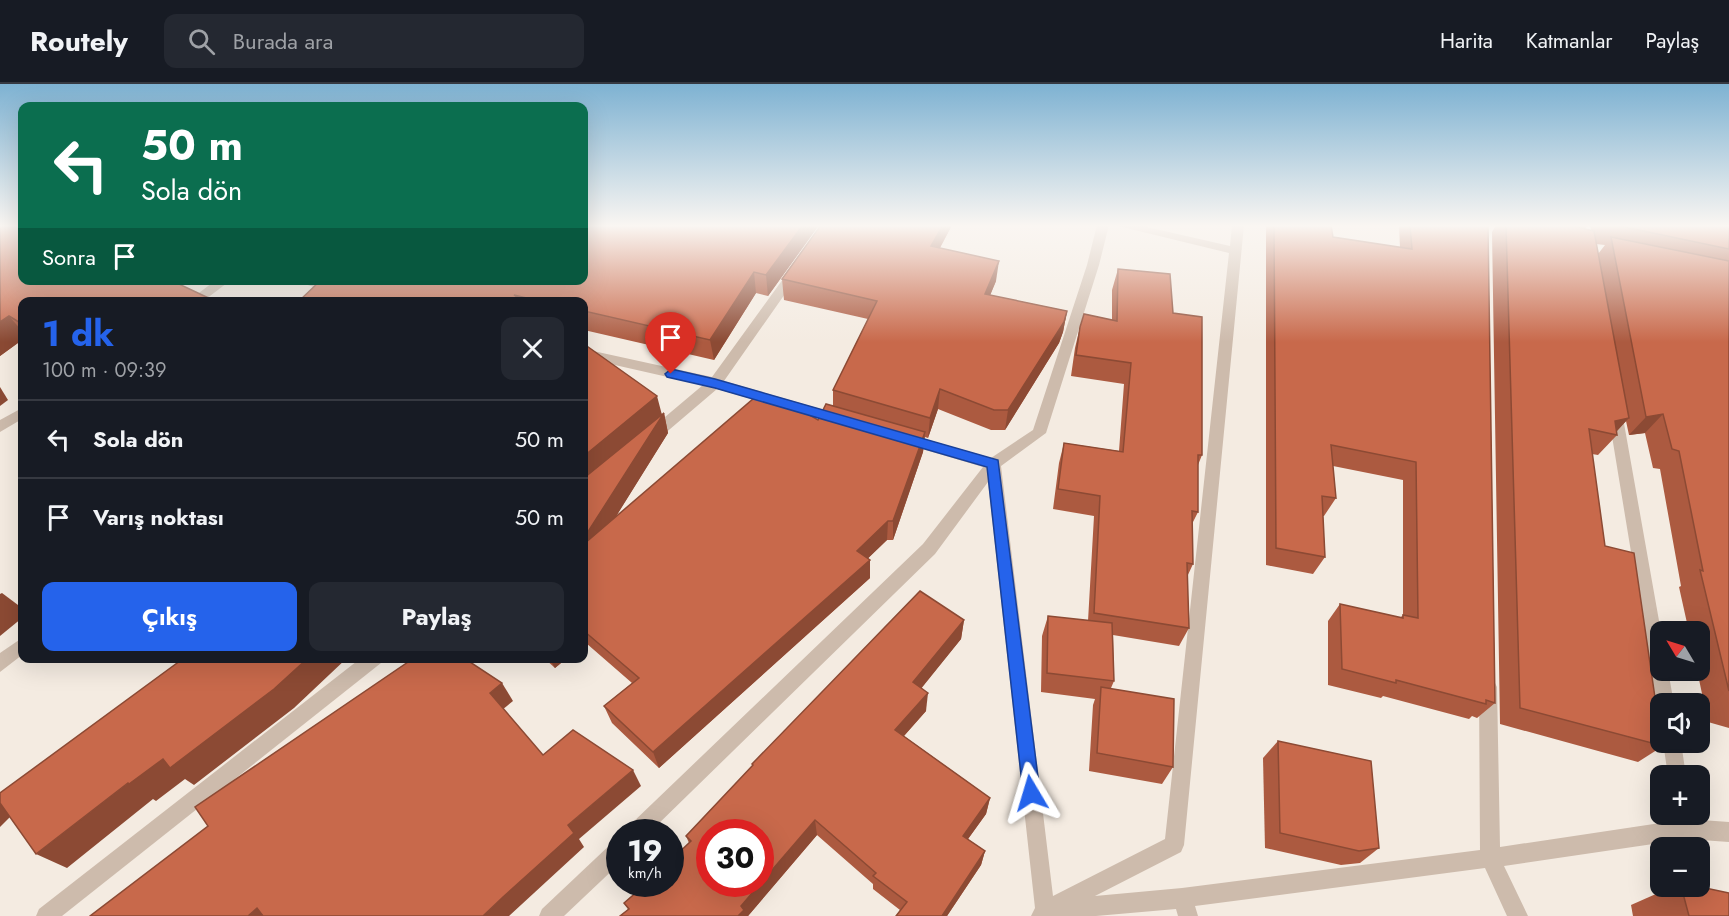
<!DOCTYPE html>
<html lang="tr">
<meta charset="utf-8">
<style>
:root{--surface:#171b24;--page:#242831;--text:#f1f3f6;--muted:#9ea1a6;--line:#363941;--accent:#2563eb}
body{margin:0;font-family:Jost,sans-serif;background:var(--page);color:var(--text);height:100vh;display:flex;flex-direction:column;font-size:22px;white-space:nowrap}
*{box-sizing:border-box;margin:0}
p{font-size:20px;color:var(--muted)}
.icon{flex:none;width:33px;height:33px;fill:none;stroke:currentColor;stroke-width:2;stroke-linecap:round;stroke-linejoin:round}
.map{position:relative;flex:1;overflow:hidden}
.sheet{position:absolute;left:18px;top:213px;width:570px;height:366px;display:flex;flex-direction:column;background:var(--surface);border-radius:12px;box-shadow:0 6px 24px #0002}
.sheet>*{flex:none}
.hud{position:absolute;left:18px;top:18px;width:570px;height:183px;border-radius:12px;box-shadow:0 6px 24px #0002;background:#0b6e4f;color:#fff;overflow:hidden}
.needle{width:39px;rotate:308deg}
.fabs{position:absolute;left:1650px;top:537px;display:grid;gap:12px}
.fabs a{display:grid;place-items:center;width:60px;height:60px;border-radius:12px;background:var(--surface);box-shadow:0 6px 24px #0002;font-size:30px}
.speed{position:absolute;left:606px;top:735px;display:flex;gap:12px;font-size:30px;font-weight:700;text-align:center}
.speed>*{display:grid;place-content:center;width:78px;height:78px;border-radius:50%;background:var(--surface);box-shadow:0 6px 24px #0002;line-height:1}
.speed small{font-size:15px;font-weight:400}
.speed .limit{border:9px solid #d22;background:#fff;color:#111}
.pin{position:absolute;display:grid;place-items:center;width:51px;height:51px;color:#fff;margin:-62px -26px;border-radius:50% 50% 50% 0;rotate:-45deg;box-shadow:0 0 6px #0007}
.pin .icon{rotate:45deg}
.me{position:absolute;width:66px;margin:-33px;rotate:353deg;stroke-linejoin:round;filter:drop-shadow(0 0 4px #0008)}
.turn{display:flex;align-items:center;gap:21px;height:126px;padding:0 24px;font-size:27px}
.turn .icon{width:78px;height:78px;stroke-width:2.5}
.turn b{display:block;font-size:42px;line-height:51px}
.then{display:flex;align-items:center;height:57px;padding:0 24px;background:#0003;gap:12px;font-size:22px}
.round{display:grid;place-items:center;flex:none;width:63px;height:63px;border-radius:12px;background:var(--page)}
.overview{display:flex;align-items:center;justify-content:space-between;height:102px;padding:0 24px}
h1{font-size:36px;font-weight:700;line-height:45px;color:var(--accent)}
.cta{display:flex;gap:12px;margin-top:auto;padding:12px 24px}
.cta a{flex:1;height:69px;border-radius:12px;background:var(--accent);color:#fff;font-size:24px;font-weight:700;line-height:69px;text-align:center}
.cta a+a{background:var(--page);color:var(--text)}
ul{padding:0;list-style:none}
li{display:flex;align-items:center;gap:18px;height:78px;padding:0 24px;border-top:2px solid var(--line)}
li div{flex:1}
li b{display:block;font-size:22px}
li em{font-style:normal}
header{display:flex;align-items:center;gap:36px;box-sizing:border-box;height:84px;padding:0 30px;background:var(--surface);border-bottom:2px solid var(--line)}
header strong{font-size:28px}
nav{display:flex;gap:33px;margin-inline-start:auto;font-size:21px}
.search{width:420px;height:54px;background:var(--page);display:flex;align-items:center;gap:15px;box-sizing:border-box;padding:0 21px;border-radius:12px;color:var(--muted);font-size:22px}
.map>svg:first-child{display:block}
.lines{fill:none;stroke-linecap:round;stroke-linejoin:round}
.minor{fill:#cdbbac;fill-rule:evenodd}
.wall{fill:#ac5a40;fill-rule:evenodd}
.shaded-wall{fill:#8c4a34}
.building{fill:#c8694b;stroke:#8c4a34;stroke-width:1.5;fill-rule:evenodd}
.route{fill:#2563eb;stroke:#184099;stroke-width:1.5}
</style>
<header>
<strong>Routely</strong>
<div class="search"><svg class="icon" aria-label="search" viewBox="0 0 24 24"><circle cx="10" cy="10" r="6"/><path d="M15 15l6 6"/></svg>Burada ara</div>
<nav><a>Harita</a><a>Katmanlar</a><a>Paylaş</a></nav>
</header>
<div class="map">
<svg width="1729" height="832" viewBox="0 0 1729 832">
<rect width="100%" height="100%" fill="#f4ebe1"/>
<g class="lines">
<!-- minor -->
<g class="minor">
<path d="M1097,141H1109L1099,181L1046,349L1001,382L1053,812L1165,755L1229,169L1114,141H1138L1230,162L1232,141H1244L1184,761L1181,768L1095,812L1182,804L1480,766L1479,603L1482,597L1488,595L1494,597L1497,603L1500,763L1687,735L1729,738V758L1687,755L1504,782L1528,832H1507L1485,784L1195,822L1198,832H1178L1176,825L1096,832H1031L1035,824L988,398L935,470L650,748H628L630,741L923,460L983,383L902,359L900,355L902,351L907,350L991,374L1033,346L1087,181Z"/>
<path d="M795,183L801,187L724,297L845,332L847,336L845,340L840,341L717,305L656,357H646L644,353L646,349L703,301L584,274V265L712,293L791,184Z"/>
<path d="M216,196H231L202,218H187Z"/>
<path d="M293,196H315L378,215L380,218H358Z"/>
<path d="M1615,323L1622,328L1661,548L1660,586H1668L1674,620H1660V626L1656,620L1608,328Z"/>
<path d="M22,324V335L0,348V336Z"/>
<path d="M22,554V571L0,588V569Z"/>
<path d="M361,574H383L381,579L62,832H36L39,825Z"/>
<path d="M1663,658H1681L1686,692H1668Z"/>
<path d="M620,756V779L564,832H539L542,825L613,758Z"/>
</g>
</g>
<!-- wall -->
<g class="wall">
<path d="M0,141L22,196H186L180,200L22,218V256L0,272Z"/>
<path d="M819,141L768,212L756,209L714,276L584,246V218H298L344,199L343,196H584Z"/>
<path d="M952,141L940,164L996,197L990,211L1067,227L1063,248L1059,259L1005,346H991L938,325L928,354L925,353L923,368L893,456H887L868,474L870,476V494L659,684L612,639L604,622L632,599L586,559L584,561V260L662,330L664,329L668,349L616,432L782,322L818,336L833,322V306L868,235L784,216L782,195Z"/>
<path d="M1266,141H1331L1333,153L1400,164L1399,141H1488L1495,619L1477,634L1472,632L1469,635L1383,612L1381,614L1328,601V537L1340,520L1400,534L1403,531V396L1333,382L1336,414L1324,432H1323L1325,473L1313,490L1266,481Z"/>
<path d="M1496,141H1588L1585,145L1591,146L1590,141H1729V644L1708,638L1697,586H1700V548H1689L1679,503L1681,502L1660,385L1653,384L1645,349L1629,351L1626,337L1617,347V351L1598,371L1592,370L1605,462L1663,662L1638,678L1500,640L1492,148ZM1596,160L1605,161L1598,170Z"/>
<path d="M1118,185L1173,229L1202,371L1198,381V428L1192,440L1193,480L1187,493L1189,544L1179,562L1113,551L1114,597L1111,604L1173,683L1162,700L1089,687L1093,621L1095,615L1041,608L1042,552L1048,532L1088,537L1094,432L1053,425L1059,379L1064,359L1119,367L1124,300L1071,292L1075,264L1080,243L1112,236V206Z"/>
<path d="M964,536L961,555L921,604L926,627L904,652L990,714L986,730L968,755L985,767L981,781L947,832H896L900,826L873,805V800L817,751L748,832H620L628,825L624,819L689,759L686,752L752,682V680Z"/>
<path d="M544,574H567L555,584Z"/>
<path d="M1278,657L1379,764L1360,779L1341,781L1265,764L1263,674Z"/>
<path d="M1674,802H1696L1729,832H1633L1631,821Z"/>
</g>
<!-- shaded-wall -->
<g class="shaded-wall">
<path d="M803,141H819L768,212L766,191Z"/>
<path d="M943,141H952L930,182L931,162Z"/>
<path d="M999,177L996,197L982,231L985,210Z"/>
<path d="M754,188L756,209L714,276L710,256Z"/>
<path d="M160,196H186L176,204Z"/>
<path d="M504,196H528L515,212L504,199Z"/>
<path d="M1067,227L1063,248L1059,259L1005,346L1008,326Z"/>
<path d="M9,232L22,247V256L0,272V238Z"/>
<path d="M0,303L8,316L0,322Z"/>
<path d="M940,305L938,325L928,354L930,334Z"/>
<path d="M657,312L662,331L664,329L668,349L584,484V372Z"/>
<path d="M1663,330L1645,349L1629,351L1646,333Z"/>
<path d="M1629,334L1614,350L1615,337Z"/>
<path d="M925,348L923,368L893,456V437Z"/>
<path d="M888,437L887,456L857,485V467Z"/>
<path d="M870,476V494L659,684L653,668Z"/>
<path d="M2,509L22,524V534L0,552V510Z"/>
<path d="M964,536L961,555L912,616L913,598Z"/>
<path d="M308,574H347L294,624L194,701L185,695L156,717L153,715L67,784L36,770L128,699Z"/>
<path d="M549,574H567L555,584Z"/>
<path d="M502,599L513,617L502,626L490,609Z"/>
<path d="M928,609L926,627L894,663L895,646Z"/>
<path d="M633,686L641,702L579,755L584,763L509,832H483L503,813L568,741Z"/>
<path d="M0,709L16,727L0,743Z"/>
<path d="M990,714L986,730L960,766L963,752Z"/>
<path d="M815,736L817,751L748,832H738L741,822Z"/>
<path d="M985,767L981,781L947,832H942Z"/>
<path d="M257,824L273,832H248Z"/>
</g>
<!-- building -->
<g class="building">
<path d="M0,141H22V196H171L172,200H179L217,218H22V240L9,232L0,238Z"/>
<path d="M584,141H803L766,191L754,188L710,256L584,227V218H543L514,211L524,218H298L321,196H337L347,200L372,198L371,196H504V199H520L522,196H584Z"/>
<path d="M821,141H943L931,162L999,177L985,210L1067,227L1064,238L1008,326H994L940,305L930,334L833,306L877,217L782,195Z"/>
<path d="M1274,141H1331L1333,153L1412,165L1410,141H1488L1495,619L1486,616V620L1396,596V599L1342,585L1340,520L1403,534V531L1418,534L1416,378L1331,361L1336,414L1322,412L1325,473L1276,464Z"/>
<path d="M1506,141H1569L1594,147L1629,334L1615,337L1617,351L1589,345L1605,462L1634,469L1660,648V658H1662L1663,662L1520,624Z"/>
<path d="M1615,141H1729V165Z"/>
<path d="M1611,153L1729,177V607L1700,486L1703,487L1679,367L1672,365L1663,330L1646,333Z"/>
<path d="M1118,185L1170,190L1173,229L1202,233V371H1198V428L1192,427L1193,480L1187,479L1189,544L1094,529L1100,412L1058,405L1064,359L1123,368L1131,279L1076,271L1080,243L1084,230L1117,237Z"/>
<path d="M584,260L657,312L584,372Z"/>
<path d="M760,309L782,322L787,318L818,336L826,320L925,348L893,437H888L857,467L870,476L653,668L604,622L639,594L584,547V460Z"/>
<path d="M664,329L584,454V394Z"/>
<path d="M920,507L964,536L913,598L928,609L895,646L990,714L963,752L985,767L942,832H896L907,818L873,792L876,789L815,736L741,822L744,826L738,832H620L629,825L624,819L646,800H670V777L691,757L686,752L753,681L752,680ZM710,748H760V800H710Z"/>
<path d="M1048,532L1112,539L1114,597L1047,589Z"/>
<path d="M184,574H308L274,605L170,684L163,675L129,700L128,699L36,770L0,719V709Z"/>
<path d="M414,574H464L502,599L490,609L543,671L573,646L633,686L568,741L574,749L503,813L483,832H263L257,824L248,832H90L208,742L195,723Z"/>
<path d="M1101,603L1174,615L1173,683L1097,669Z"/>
<path d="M1278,657L1371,677L1379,764L1359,767L1280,749Z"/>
<path d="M1681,802H1696L1729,809V832H1689Z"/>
</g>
<!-- sky -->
<linearGradient id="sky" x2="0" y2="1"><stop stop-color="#7eb2d2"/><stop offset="0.55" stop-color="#faf6f2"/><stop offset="1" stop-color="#faf6f2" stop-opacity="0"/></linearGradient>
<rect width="1729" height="258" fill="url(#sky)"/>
<!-- route -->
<path class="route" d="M671,285L715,295L998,376L1040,709L1037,715L1031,717L1025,715L1023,709L987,383L715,304L667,293L665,290Z"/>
</svg>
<div class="fabs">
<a><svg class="needle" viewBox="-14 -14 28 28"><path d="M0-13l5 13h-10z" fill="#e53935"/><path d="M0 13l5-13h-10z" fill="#9ea1a6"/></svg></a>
<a><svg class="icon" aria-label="sound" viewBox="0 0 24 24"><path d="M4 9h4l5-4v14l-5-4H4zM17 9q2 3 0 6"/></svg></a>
<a>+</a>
<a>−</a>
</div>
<div class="speed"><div>19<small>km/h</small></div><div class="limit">30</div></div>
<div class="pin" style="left:671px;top:290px;background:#d93025"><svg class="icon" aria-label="arrive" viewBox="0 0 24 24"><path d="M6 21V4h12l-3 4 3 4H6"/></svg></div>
<svg class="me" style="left:1031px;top:709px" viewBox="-20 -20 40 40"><path d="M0-17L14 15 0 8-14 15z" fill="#2563eb" stroke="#fff" stroke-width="4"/></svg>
<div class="hud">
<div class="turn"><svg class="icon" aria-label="left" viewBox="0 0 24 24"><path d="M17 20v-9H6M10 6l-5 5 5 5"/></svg><div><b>50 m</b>Sola dön</div></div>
<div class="then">Sonra<svg class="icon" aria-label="arrive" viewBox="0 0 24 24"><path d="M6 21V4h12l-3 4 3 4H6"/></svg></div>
</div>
<section class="sheet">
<div class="overview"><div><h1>1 dk</h1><p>100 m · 09:39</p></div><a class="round"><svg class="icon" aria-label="close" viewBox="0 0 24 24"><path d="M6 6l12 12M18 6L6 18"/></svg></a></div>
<ul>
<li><svg class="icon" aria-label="left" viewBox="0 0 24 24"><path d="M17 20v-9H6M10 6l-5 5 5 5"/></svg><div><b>Sola dön</b></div><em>50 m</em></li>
<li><svg class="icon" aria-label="arrive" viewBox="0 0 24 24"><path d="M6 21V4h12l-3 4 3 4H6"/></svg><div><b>Varış noktası</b></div><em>50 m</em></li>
</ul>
<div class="cta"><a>Çıkış</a><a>Paylaş</a></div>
</section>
</div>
